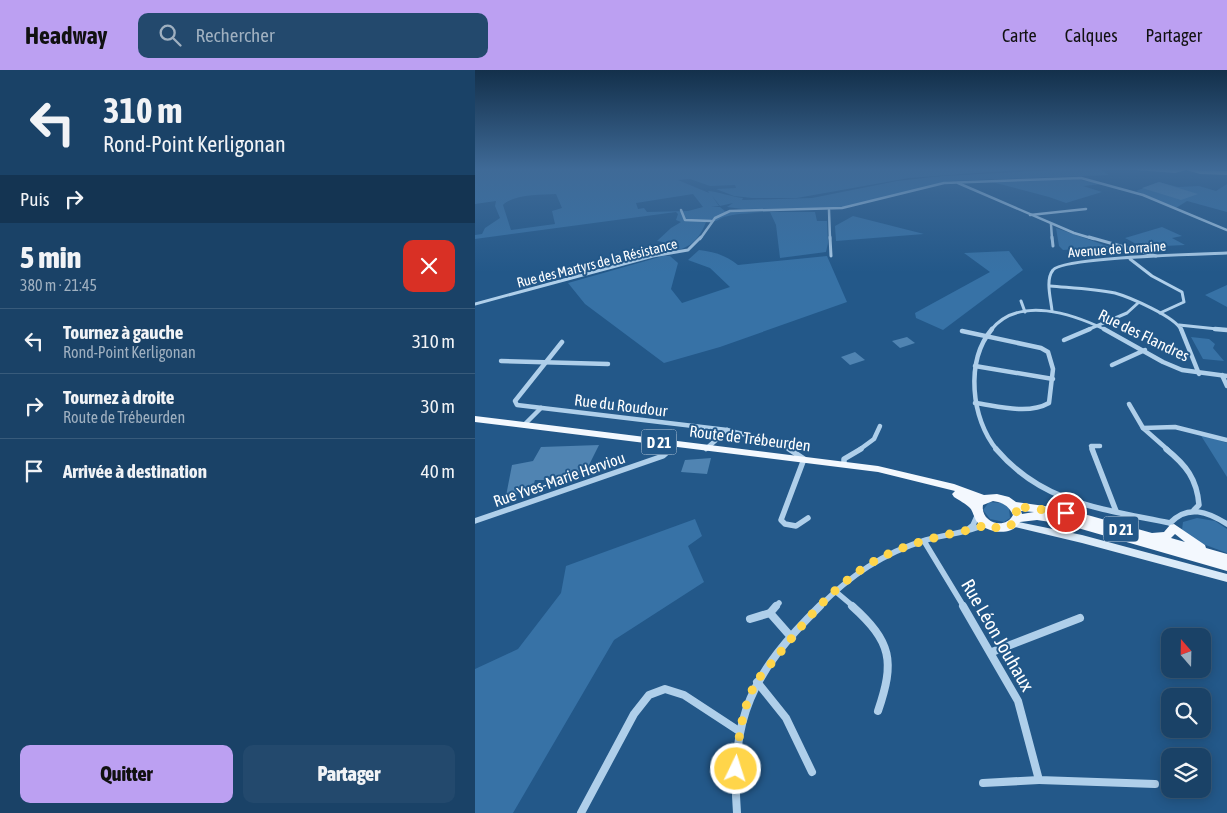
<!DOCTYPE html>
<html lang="fr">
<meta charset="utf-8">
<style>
:root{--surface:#1a4267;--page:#23496d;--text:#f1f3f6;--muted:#9fb0c0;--line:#385b7b;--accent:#bca0f2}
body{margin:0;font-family:"Asap Condensed",sans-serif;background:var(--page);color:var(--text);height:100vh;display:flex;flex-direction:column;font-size:19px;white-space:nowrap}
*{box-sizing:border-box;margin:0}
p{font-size:16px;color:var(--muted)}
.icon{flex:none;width:28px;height:28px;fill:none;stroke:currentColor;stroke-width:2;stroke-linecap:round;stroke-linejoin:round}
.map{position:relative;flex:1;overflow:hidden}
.panel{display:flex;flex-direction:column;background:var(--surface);width:475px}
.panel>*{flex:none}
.hud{background:#1a4267;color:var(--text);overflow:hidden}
.needle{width:32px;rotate:340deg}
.buttons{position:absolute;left:686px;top:558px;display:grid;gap:10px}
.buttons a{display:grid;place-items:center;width:50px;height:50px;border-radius:10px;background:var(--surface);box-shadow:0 2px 12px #0003,0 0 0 1px var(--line);font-size:25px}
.pin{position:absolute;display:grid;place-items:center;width:42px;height:42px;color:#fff;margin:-21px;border:2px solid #fff;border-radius:50%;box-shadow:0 1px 5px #0007}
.me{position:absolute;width:55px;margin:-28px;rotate:4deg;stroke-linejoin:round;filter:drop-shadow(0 0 4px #0008)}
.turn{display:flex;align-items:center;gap:18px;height:105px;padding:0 20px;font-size:22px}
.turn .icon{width:65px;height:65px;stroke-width:2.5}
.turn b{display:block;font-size:35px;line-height:42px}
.then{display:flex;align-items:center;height:48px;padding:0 20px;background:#0003;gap:10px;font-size:19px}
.round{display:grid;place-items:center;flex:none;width:52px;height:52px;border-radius:10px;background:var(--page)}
.summary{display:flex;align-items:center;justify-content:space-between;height:85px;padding:0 20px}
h1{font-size:30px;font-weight:800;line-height:38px}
.cta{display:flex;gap:10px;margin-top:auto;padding:10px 20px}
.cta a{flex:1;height:58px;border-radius:10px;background:var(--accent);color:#111;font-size:20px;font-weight:800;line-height:58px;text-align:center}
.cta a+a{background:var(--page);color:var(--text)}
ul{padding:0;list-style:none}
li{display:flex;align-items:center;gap:15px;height:65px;padding:0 20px;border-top:1px solid var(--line)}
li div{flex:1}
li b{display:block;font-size:19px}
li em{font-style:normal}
header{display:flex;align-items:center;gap:30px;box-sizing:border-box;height:70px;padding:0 25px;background:var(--accent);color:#111}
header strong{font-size:24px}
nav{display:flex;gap:28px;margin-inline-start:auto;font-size:18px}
.search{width:350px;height:45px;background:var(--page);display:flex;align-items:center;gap:12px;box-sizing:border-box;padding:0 18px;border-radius:10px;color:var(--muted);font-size:19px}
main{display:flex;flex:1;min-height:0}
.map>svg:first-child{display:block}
.green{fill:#3772a6;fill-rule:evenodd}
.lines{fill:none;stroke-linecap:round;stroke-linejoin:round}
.taxiway{fill:#91acc4;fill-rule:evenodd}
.building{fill:#5084b2}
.minor-far4{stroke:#afcfea;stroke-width:2.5}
.minor-far3{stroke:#afcfea;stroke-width:3}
.minor-far2{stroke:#afcfea;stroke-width:4.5}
.minor-far1{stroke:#afcfea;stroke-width:5.5}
.minor{stroke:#afcfea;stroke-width:8}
.secondary{fill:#daeaf8;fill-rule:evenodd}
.primary{fill:#f3f8fe;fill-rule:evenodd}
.route{stroke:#ffd54a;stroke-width:9;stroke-dasharray:0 16.2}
.labels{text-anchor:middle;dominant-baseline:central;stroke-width:4;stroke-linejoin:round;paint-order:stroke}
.far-street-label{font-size:14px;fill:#fff;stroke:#235889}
.shield{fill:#235889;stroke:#bdcddc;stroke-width:1}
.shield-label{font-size:15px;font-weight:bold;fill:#fff}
.street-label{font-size:16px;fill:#fff;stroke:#235889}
.near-street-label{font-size:19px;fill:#fff;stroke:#235889}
</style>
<header>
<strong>Headway</strong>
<div class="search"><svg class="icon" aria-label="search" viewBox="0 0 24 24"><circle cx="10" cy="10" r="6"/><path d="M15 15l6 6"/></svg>Rechercher</div>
<nav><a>Carte</a><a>Calques</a><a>Partager</a></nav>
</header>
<main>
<section class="panel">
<div class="hud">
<div class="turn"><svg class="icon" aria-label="left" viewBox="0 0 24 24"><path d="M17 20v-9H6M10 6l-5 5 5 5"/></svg><div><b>310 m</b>Rond-Point Kerligonan</div></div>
<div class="then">Puis<svg class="icon" aria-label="right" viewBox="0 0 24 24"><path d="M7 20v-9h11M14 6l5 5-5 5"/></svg></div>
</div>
<div class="summary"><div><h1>5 min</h1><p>380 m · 21:45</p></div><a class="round" style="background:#d93025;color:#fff"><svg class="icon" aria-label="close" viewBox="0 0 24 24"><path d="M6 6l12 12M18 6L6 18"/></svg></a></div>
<ul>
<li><svg class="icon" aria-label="left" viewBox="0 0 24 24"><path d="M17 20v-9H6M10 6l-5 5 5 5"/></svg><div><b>Tournez à gauche</b><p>Rond-Point Kerligonan</p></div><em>310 m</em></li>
<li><svg class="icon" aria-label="right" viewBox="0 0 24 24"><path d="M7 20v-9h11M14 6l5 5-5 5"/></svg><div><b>Tournez à droite</b><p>Route de Trébeurden</p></div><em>30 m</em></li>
<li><svg class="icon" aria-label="arrive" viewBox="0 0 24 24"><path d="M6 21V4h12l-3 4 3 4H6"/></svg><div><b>Arrivée à destination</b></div><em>40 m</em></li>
</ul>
<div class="cta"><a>Quitter</a><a>Partager</a></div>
</section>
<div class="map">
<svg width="752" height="743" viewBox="0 0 752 743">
<rect width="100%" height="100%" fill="#235889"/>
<!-- green -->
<g class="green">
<path d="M0,98H570L434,108L322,128H277L259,126L241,119L261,118L260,115L235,116L215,109L203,110L234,123L233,121C241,121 257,127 268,128L267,130L337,128L422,111L467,106L623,98L634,105L474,111L375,136L355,138L267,139L252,137L258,133L245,136L237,126L244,136L236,137H245L250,141L290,143C277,143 266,143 253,146C242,148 246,152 231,152C223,174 208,183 184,182L188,172L182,171L196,158L206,152L201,150L203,144L201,142L0,169V165L7,164L10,158L25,148L20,136L21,131L0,134ZM81,124L87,138L77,141L80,154L36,160L28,135C39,124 66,125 81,124ZM218,124L228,137L213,141L172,142L169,138L163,139L161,133Z"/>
<path d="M600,109L629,114L608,116L627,122L591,133L574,127L517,112Z"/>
<path d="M684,112L703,117L724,116L741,121L752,114V142L712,131L701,138L661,121Z"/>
<path d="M295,142H340L342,151H352L353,173L351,182L305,188L301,155Z"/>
<path d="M378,146L449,164L361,171L360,156Z"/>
<path d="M687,157L707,166L697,168L710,175L667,177L650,168Z"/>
<path d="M581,158L635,177L588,180L584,176Z"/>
<path d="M224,180C240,182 250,185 263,195L352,186L372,232L245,277L189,293L110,234L93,213L188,186H195L203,193L196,219L207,233L255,217L235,198L213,190Z"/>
<path d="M534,181L548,200L468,260L441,248L440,243L515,202L489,183Z"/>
<path d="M752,215V237L730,225Z"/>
<path d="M716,267L734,269L740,274L738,278L749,291L728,289Z"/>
<path d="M725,364L752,373V407Z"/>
<path d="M514,432L527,433L534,438L535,448L529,452L515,449L508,440Z"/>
<path d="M722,448L740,451L752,459V483L720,471L707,460L708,452Z"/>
<path d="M220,449L227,466L213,476L229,512L139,570L38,743H0V599L43,579L86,523L91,496Z"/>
</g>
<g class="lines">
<!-- taxiway -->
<path class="taxiway" d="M657,98L752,101V105L725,104L711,100L700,103L661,100Z"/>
</g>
<!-- building -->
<g class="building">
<path d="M684,112L723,124L706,130L667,118Z"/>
<path d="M432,267L440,273L425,278L417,271Z"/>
<path d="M380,282L390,290L375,295L366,287Z"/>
<path d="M124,375L109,405H93L90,410H60L57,420L31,426L37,395L58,391L66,377Z"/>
<path d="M236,388L232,404L206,402L210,390Z"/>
</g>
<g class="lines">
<!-- minor-far4 -->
<g class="minor-far4">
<path d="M483,113L599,163L619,169"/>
<path d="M206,140L210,150L236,151"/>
<path d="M354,140L355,169"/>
<path d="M555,145L611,139"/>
<path d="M576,154L577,169"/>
<path d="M225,169L240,148L255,141L367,138L469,113L606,108L668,125L752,160"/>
</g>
<!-- minor-far3 -->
<g class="minor-far3">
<path d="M355,167L356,186"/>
<path d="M577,167L578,176"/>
<path d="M614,167L681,186"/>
<path d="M655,189L677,206L707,222L709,232L685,243"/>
<path d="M575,216C597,218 619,219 640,223C654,227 701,247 706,260"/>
<path d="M546,231L550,242"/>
<path d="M0,234L178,186L213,180L226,167"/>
<path d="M577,241C576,229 570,210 578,200C587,187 728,184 752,183"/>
<path d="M704,255L752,260"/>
<path d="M516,260C544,225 598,244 631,260"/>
<path d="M612,260L652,243L663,233"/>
</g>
<!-- minor-far2 -->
<g class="minor-far2">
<path d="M517,259C490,291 496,349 522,380"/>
<path d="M629,259L688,292L707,300L752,306"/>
<path d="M706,259L724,304"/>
<path d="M740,259L752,260"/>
<path d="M487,261L566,278L573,282L578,299L574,333C553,345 523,336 500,333"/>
<path d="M589,270L615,259"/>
<path d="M87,272L40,331L42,335L252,360L294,371L317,380"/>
<path d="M26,291L133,294"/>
<path d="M637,295L670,280"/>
<path d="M500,296L578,309"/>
<path d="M747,305L752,316"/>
<path d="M654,334L668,358"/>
<path d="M49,355L66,338"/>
<path d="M231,379L252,360"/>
<path d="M195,380L202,374"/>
<path d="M384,380L399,369L405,356"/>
<path d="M618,380L616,376H625"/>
<path d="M693,380L668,358L700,357L752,370"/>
</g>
<!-- minor-far1 -->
<g class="minor-far1">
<path d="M314,379L329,389L306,450L310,454L321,456L333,448"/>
<path d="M521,379C568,434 628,439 695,453"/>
<path d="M617,379L641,441"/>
<path d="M691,379C711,395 722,409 724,435L719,440"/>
<path d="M369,394V389L386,379"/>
<path d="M0,451L188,386L196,379"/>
<path d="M695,453C713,434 733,442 752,454"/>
<path d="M492,460L498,455L502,446"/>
<path d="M449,471L489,537"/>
<path d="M360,521L379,537"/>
<path d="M300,537L304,533"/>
<path d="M344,537C375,506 408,483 451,470C471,464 493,463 511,454"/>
</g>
<!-- minor -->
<g class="minor">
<path d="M301,536L295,543L317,568"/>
<path d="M377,536C417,572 420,591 403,641"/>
<path d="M488,536L543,631L564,710L680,714"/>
<path d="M275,549L295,543"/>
<path d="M517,582L605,548"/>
<path d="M282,612L311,648L337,702"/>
<path d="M508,713L564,710"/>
<path d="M106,743L159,644L174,625L190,619L209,625L264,661"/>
<path d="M262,743C255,647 277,603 345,536"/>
</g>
<!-- secondary -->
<path class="secondary" d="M539,451L607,465L752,504V512L607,473L536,456L535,454L536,452Z"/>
<!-- primary -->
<path class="primary" d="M0,346L403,396L479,414L509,425L522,424L534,427L541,432L591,439L677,463L689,462L695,455L699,454L730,475L731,478L752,484V501L589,454L562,450L545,452C537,467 512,463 502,452C499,448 498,441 495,438C491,434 484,430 479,427L477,424L480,421L403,402L0,352ZM518,431C527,432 534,436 538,445C530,461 505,452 508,435ZM546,441L559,442L547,444ZM700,464L710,472L696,468Z"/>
</g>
<!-- sky -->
<linearGradient id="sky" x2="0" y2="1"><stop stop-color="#13304b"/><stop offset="0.49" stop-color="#3f6a97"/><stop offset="1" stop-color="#3f6a97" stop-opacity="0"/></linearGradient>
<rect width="752" height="202" fill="url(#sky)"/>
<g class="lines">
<!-- route -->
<path class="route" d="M261,699C263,670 267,636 282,611C288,602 297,593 304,584C332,548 364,510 405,488C436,472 469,465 503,458L511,454L522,458L534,457L543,448L540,436L591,443"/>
</g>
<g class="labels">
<!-- far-street labels -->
<g class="far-street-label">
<text transform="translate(642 179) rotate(-4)">Avenue de Lorraine</text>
<text transform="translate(122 193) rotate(-14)">Rue des Martyrs de la Résistance</text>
</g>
<!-- shield labels -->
<g class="shield">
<rect x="166.5" y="359.5" width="35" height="25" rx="4"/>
<rect x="628.5" y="446.5" width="35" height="25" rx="4"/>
</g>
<g class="shield-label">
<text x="184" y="372">D 21</text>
<text x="646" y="459">D 21</text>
</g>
<!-- street labels -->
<g class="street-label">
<text transform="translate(669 265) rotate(26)">Rue des Flandres</text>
<text transform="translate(146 335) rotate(7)">Rue du Roudour</text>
<text transform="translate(275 368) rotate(7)">Route de Trébeurden</text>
<text transform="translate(84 409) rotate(-19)">Rue Yves-Marie Herviou</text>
</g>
<!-- near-street labels -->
<g class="near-street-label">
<text transform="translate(523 565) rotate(60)">Rue Léon Jouhaux</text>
</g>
</g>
</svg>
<div class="buttons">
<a><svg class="needle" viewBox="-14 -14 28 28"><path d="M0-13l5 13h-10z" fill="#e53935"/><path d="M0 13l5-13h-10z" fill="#9fb0c0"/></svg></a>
<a><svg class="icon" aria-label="search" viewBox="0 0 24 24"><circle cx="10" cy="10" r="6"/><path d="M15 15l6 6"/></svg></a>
<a><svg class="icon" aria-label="layers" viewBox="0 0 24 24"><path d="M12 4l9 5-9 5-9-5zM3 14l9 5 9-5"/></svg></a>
</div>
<div class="pin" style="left:591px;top:443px;background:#d93025"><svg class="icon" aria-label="arrive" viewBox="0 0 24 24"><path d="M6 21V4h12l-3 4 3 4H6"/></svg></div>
<svg class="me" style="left:261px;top:699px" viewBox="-20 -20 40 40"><circle r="17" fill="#ffd54a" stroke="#fff" stroke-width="3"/><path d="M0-11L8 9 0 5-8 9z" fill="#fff"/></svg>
</div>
</main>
